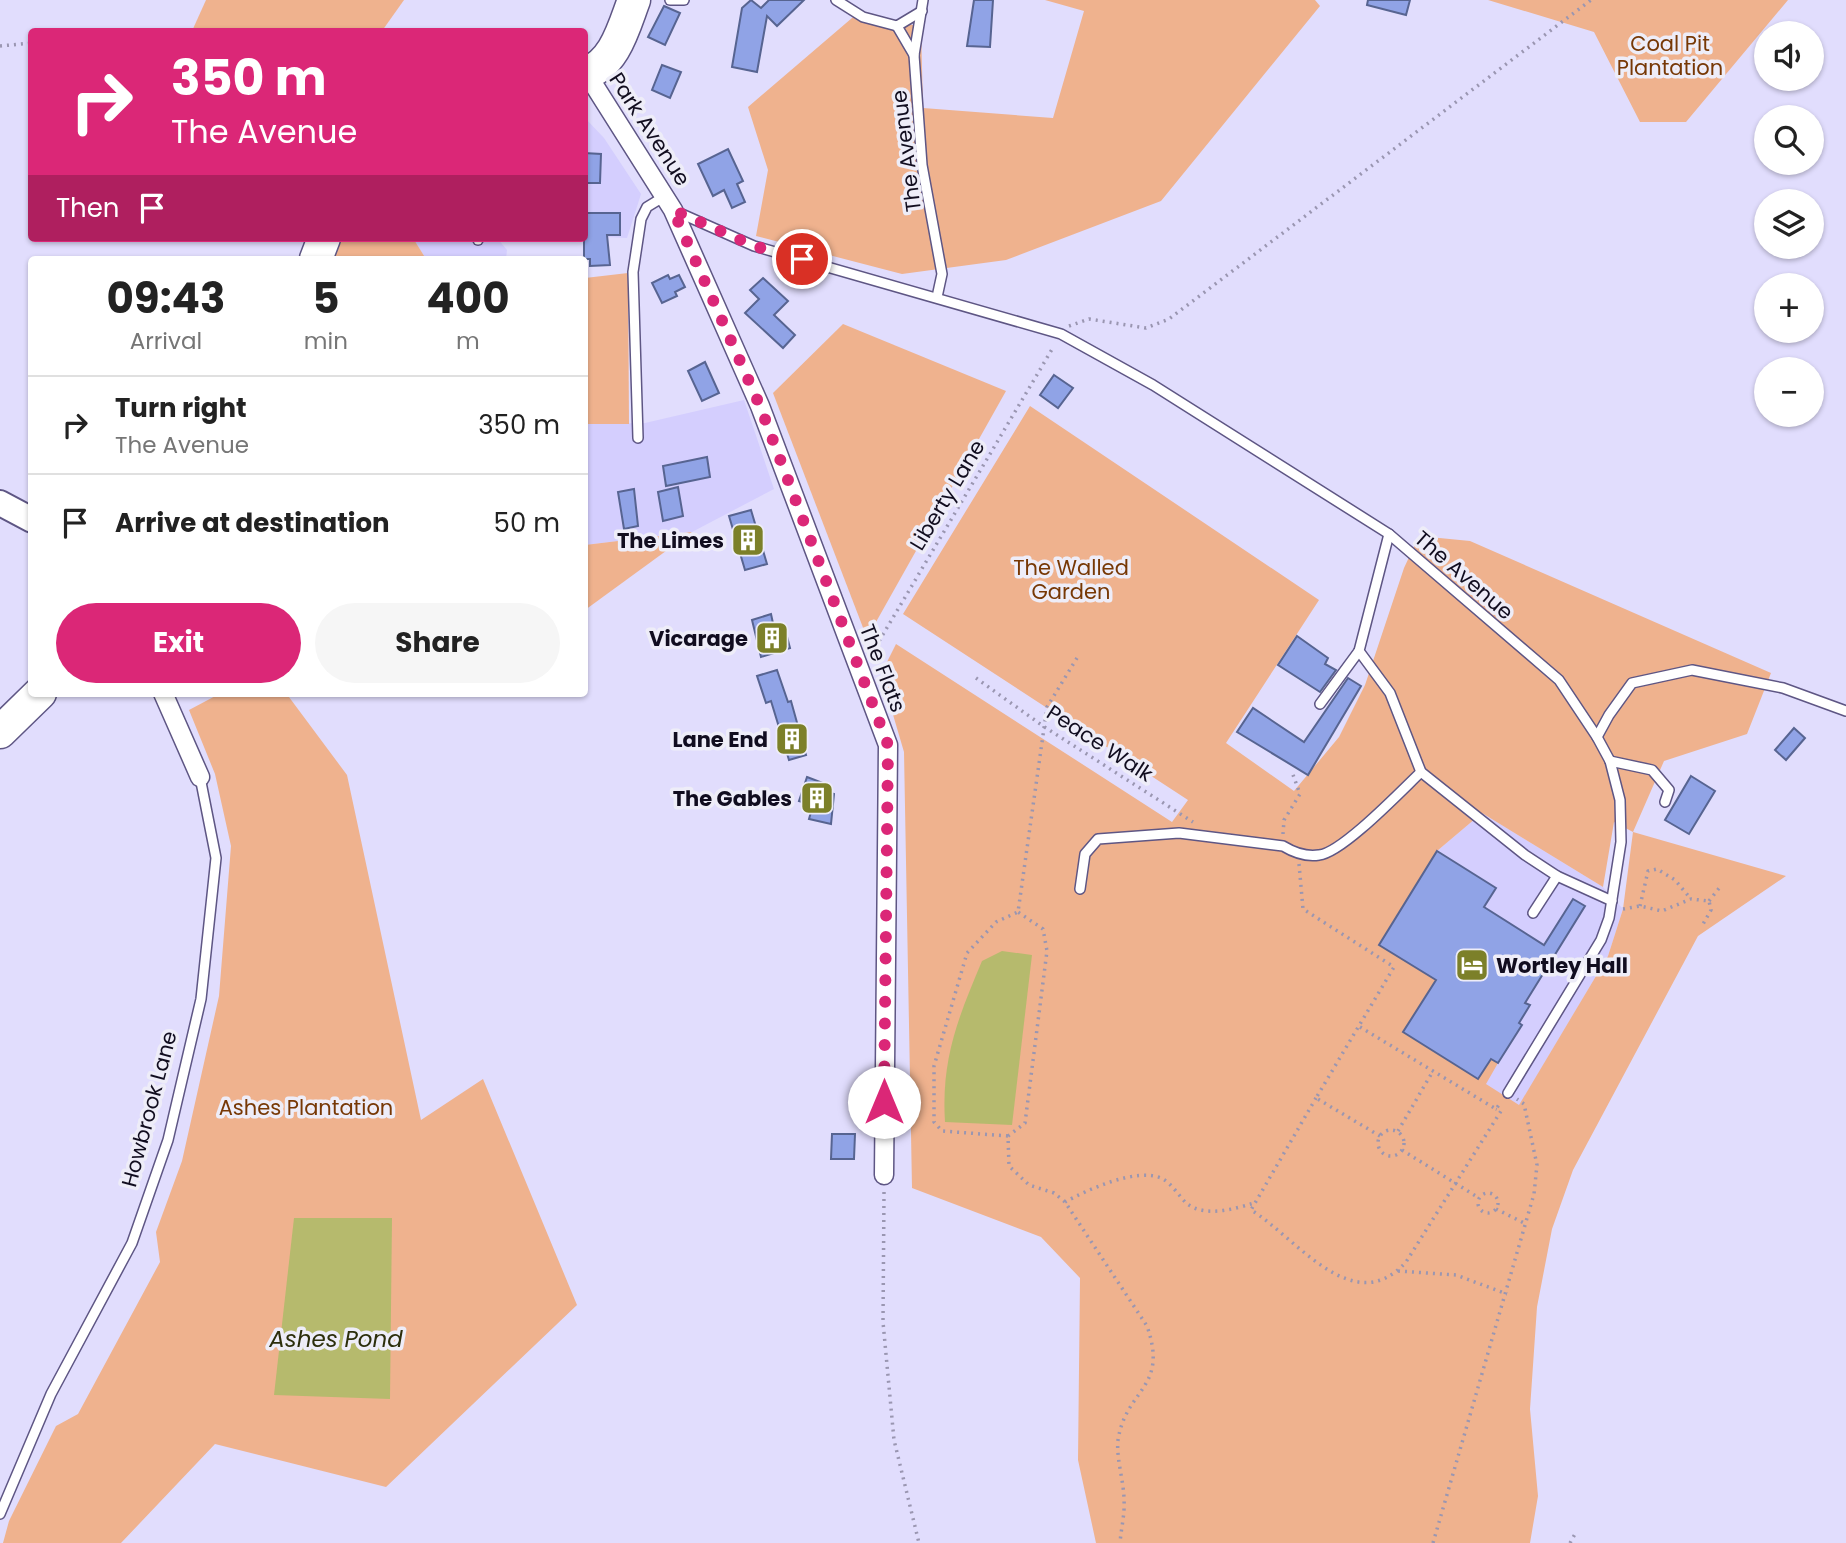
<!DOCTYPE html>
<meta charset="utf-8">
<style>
:root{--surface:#fff;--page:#f6f6f6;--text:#222;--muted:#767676;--line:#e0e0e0;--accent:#db2777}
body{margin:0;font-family:Poppins,sans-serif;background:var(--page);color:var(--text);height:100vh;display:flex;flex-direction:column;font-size:26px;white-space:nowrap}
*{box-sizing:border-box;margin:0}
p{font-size:23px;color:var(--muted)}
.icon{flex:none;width:38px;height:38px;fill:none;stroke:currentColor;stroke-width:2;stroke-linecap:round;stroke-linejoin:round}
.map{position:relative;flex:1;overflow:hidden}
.side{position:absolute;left:28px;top:256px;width:560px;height:441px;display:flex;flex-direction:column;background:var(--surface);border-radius:7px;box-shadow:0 2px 5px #0004}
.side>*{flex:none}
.hud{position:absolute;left:28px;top:28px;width:560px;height:214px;border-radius:7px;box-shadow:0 2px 5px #0004;background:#db2777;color:#fff;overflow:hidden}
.tools{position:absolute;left:1754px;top:21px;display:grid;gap:14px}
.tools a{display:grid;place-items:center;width:70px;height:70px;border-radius:50%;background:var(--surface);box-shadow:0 2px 5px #0004;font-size:35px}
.pin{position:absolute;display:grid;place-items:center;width:60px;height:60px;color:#fff;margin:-30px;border:4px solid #fff;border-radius:50%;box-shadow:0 2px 7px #0007}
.me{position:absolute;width:77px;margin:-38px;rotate:0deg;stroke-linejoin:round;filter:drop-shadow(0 0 5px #0008)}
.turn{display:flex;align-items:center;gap:24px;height:147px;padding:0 28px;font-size:32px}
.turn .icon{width:91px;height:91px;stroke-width:2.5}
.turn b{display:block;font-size:49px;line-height:60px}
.then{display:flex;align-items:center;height:66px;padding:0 28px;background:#0003;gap:14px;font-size:26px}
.eta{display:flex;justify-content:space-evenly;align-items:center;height:119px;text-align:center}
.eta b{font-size:42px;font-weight:700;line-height:49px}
.button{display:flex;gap:14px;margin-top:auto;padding:14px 28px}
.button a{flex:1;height:80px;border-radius:42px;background:var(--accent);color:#fff;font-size:28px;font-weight:700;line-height:80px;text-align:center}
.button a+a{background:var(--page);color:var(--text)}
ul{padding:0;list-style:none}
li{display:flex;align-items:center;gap:21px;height:98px;padding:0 28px;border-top:2px solid var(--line)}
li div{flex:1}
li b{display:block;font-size:26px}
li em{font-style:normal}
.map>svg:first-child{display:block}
.built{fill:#d4cefe}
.green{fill:#efb28e;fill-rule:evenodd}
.water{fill:#b6ba6d}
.building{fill:#90a3e6;stroke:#576491;stroke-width:2}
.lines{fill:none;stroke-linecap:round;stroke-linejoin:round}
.lane-casing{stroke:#5e5684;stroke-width:12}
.street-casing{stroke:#5e5684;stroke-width:21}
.secondary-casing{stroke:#5e5684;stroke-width:28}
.highway-casing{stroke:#5e5684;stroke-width:35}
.path{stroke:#9a96b1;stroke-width:3.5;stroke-dasharray:2 5;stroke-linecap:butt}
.lane{stroke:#fff;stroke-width:9}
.street{stroke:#fff;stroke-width:18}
.secondary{stroke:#fff;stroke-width:24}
.highway{stroke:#fff;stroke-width:32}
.route{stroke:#db2777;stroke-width:12;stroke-dasharray:0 21.6}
.labels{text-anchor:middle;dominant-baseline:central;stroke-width:7;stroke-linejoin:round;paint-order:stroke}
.park-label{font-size:21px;fill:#773805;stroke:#eeedf8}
.street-label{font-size:21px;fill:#110d1f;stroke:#eeedf8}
.poi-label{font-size:21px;font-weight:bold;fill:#110d1f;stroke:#eeedf8;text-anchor:end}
.water-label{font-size:23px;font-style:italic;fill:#2c2e0b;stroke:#eeedf8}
</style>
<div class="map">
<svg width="1846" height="1543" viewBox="0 0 1846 1543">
<rect width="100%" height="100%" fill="#e1ddfd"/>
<!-- built -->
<g class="built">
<path d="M584,117L604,138L641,194L627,238L585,236Z"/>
<path d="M413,238H497L507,250L506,259H426Z"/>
<path d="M744,400L774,489L692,532L585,545L584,424L645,423Z"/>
<path d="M1482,813L1603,887L1623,909L1608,956L1519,1106L1403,1032L1428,975L1379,945L1437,851Z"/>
</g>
<!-- green -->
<g class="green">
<path d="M206,0H404L382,31H192Z"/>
<path d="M1045,0H1315L1320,6L1161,201L1006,260L902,274L756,236L768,170L748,107L859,12L921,27L923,108L1053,118L1084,11Z"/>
<path d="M1488,0H1788L1686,122H1640L1594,32Z"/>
<path d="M338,238H413L426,259H330Z"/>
<path d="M628,273L629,424H585V278Z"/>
<path d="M843,324L1006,391L867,638L773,393Z"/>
<path d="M1030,406L1319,600L1226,743L1294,791L1339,737L1365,685L1404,568L1419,536L1470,541L1771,673L1747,734L1664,761L1633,832L1786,876L1698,936L1573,1170L1552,1229L1537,1307L1530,1409L1538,1496L1530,1543H1096L1078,1460L1080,1278L1041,1237L912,1188L904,752L881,674L896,644L1172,822L1188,800L903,614ZM1482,813L1603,887L1614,822L1633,832L1623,909L1608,956L1519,1105L1486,1084L1498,1063L1491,1059L1478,1079L1404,1032L1443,968L1428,975L1379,944L1437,851Z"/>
<path d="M692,532L585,610V545Z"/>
<path d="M221,693H286L347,775L421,1120L483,1079L577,1305L386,1487L215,1444L121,1543H3L9,1521L56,1426L78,1414L160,1262L156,1232L182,1161L219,996L231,846L215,774L189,710Z"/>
</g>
<!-- water -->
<g class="water">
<path d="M1002,951L1032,955L1012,1125L945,1122C941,1059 958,1018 982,961Z"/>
<path d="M294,1218H392L390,1399L274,1395Z"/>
</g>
<!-- building -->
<g class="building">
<path d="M751,0L761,8L769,0H804L777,26L767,16L757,72L732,67L742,8Z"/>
<path d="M974,0H993L990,47L967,46Z"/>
<path d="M1368,0H1410L1406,15L1367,5Z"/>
<path d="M664,6L680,13L665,45L648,37Z"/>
<path d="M662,65L681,72L670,98L652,90Z"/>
<path d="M728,149L743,181L737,184L745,202L732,208L724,190L713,196L698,164Z"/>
<path d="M584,153L601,154L600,183H584Z"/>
<path d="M584,213H620V235H607L610,265L590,266V259H584Z"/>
<path d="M668,275L670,279L679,275L685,287L675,292L677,296L662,303L652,283Z"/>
<path d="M763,278L788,301L774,315L795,335L783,348L745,313L759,299L750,290Z"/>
<path d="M705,362L719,393L702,401L688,371Z"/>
<path d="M1054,375L1073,388L1058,408L1040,395Z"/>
<path d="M707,457L710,477L666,486L663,466Z"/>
<path d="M678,487L683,516L663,521L658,492Z"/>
<path d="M634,489L638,526L624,529L618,492Z"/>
<path d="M751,510L767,564L745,570L729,516Z"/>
<path d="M771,614L774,628L784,625L790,648L761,657L752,620Z"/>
<path d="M1297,636L1328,658L1325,664L1336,670L1320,692L1278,665Z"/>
<path d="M777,670L788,702L791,701L806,755L789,760L771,701L766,703L757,676Z"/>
<path d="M1348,678L1361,686L1308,775L1237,732L1253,708L1304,742Z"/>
<path d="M1794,728L1805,738L1786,760L1775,750Z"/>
<path d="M1691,776L1715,791L1689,834L1665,820Z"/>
<path d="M807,777L823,783L821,790L834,794L831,824L809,819L813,805L799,801Z"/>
<path d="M1437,851L1496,888L1484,907L1544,945L1573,899L1585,906L1525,1003L1530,1005L1519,1023L1522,1025L1498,1063L1491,1059L1478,1079L1403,1032L1436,980L1379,945Z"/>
<path d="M832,1134H855L854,1159H831Z"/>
</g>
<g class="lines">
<defs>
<g id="lane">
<path d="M670,0H684"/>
<path d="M836,0L863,17L897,26L922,11"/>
<path d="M923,0L914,55L922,165L942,274L937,297"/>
<path d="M897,26L914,55"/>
<path d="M675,211L754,246L1061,334L1153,385L1389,534L1559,680L1597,737L1610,761L1620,800L1621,842L1609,918L1601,940L1508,1093"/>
<path d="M478,240V238"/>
<path d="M638,438L633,272L641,219L647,207L665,196"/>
<path d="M1389,534L1359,651L1390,693L1421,772L1525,855L1557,876L1612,901"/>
<path d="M1320,704L1359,651"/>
<path d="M1597,737L1609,715L1632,683L1692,670L1783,688L1846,711"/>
<path d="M1610,761L1652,770L1669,790L1665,802"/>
<path d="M1080,889L1085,854L1098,839L1179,833L1283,846C1293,852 1307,857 1319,855C1342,853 1402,790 1421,772"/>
<path d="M1533,913L1557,876"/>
<path d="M0,1514L51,1394L132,1243L168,1140L201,999L216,858L200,777"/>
</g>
<g id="street">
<path d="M587,74L673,210L760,406L888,745L884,1175"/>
<path d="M163,693L200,777"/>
</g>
<path id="secondary" d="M0,503L32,520"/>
<g id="highway">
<path d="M584,74C615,65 624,26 634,0"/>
<path d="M316,259L324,238"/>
<path d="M0,732L40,693"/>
</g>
</defs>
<!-- lane casing -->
<use href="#lane" class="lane-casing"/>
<!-- street casing -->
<use href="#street" class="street-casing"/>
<!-- secondary casing -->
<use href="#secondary" class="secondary-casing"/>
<!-- highway casing -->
<use href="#highway" class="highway-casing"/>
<!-- path -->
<g class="path">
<path d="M0,46L32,43"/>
<path d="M1069,326L1089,319L1146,328L1169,319L1591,0"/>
<path d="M872,653L1054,346"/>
<path d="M1077,658L1047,707L1018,912L996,922L967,953L934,1066V1122L942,1131L1008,1136L1009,1166L1029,1185L1054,1193L1065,1202L1147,1326C1169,1389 1126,1388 1118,1440C1116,1459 1124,1481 1124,1500C1125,1514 1121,1529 1120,1543"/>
<path d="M976,678L1043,726L1193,822"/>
<path d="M1283,834L1284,820L1300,794L1292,772"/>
<path d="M1299,864L1303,909L1394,967L1316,1098L1380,1136"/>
<path d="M1709,901L1720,887"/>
<path d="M1640,906L1648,871L1657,869L1675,880L1691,899"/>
<path d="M1623,909L1640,906L1662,911L1691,899L1709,901L1711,910L1702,926"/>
<path d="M1360,1027L1496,1109L1501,1102"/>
<path d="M1316,1098L1251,1210C1296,1237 1353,1321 1406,1262L1501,1111L1496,1109"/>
<circle cx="1391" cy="1143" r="13"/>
<path d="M1398,1131L1433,1071"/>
<path d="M1008,1136L1025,1123L1047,951L1043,929L1018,912"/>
<path d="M1402,1150L1479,1198"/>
<path d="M884,1192L883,1322L894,1440L919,1543"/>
<circle cx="1488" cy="1203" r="10"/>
<path d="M1065,1202C1087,1190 1138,1166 1163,1179C1172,1184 1179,1196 1186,1203C1205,1218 1234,1209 1254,1203"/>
<path d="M1496,1209L1526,1224"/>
<path d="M1398,1271L1456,1275L1507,1294"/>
<path d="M1433,1543L1534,1194L1537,1165L1524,1104L1517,1099"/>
<path d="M1570,1543L1575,1534"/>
</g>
<!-- lane -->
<use href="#lane" class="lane"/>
<!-- street -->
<use href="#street" class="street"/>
<!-- secondary -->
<use href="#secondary" class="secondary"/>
<!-- highway -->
<use href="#highway" class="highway"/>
</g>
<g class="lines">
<!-- route -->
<path class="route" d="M802,259L754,246L673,210L760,406L888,745L884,1102"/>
</g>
<!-- icons -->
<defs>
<symbol id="building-square" viewBox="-11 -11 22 22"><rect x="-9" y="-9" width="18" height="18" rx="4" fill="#7c8029" stroke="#eeedf8"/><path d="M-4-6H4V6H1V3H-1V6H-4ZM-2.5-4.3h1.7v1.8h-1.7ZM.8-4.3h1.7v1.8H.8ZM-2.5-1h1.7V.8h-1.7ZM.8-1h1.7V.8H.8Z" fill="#fff"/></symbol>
<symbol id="hotel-square" viewBox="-11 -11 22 22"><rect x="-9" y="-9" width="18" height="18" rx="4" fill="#7c8029" stroke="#eeedf8"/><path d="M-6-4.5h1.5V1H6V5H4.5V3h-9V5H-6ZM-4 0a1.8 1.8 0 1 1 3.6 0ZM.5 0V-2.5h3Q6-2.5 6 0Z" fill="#fff"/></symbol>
</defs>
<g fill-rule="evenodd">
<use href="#building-square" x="729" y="521" width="38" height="38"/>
<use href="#building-square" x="753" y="619" width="38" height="38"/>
<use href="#building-square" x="773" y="720" width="38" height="38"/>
<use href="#building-square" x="798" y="779" width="38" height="38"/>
<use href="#hotel-square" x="1453" y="946" width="38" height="38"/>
</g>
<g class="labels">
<!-- park labels -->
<g class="park-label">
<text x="1670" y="43">Coal Pit<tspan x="1670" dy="24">Plantation</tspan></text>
<text x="1071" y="567">The Walled<tspan x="1071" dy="24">Garden</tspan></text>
<text x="306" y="1107">Ashes Plantation</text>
</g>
<!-- street labels -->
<g class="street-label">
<text transform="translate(650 129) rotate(57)">Park Avenue</text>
<text transform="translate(906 151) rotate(-97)">The Avenue</text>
<text transform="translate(947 495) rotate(-59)">Liberty Lane</text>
<text transform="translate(1464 575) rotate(41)">The Avenue</text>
<text transform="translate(883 668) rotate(69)">The Flats</text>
<text transform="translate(1100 743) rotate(33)">Peace Walk</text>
<text transform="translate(149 1109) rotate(-75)">Howbrook Lane</text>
</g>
<!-- poi labels -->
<g class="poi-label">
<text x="724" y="540">The Limes</text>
<text x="748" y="638">Vicarage</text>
<text x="768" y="739">Lane End</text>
<text x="792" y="798">The Gables</text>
<text x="1496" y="965" text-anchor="start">Wortley Hall</text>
</g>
<!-- water labels -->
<g class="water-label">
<text x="336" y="1339">Ashes Pond</text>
</g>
</g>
</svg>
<div class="tools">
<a><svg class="icon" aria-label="sound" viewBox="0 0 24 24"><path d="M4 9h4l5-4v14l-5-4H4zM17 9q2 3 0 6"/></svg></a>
<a><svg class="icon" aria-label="search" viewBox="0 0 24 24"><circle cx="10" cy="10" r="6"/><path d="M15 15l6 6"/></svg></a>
<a><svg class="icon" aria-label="layers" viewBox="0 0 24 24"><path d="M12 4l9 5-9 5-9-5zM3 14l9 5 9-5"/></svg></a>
<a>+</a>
<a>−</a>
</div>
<div class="pin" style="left:802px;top:259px;background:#d93025"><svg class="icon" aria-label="arrive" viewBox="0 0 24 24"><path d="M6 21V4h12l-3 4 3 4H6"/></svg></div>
<svg class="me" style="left:884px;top:1102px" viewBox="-20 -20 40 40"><circle r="19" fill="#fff"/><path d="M0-13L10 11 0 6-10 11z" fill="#db2777"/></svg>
<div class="hud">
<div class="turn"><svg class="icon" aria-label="right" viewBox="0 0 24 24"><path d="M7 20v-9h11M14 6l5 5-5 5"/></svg><div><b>350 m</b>The Avenue</div></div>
<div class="then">Then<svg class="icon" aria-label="arrive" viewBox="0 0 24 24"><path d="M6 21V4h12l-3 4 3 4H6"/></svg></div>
</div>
<section class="side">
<div class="eta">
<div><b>09:43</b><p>Arrival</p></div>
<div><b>5</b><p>min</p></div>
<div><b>400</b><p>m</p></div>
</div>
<ul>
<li><svg class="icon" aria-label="right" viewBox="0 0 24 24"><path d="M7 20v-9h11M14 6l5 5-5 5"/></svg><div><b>Turn right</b><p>The Avenue</p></div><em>350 m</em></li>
<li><svg class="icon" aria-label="arrive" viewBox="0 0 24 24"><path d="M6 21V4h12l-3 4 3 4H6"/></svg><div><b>Arrive at destination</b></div><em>50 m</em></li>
</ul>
<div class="button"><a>Exit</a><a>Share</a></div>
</section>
</div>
